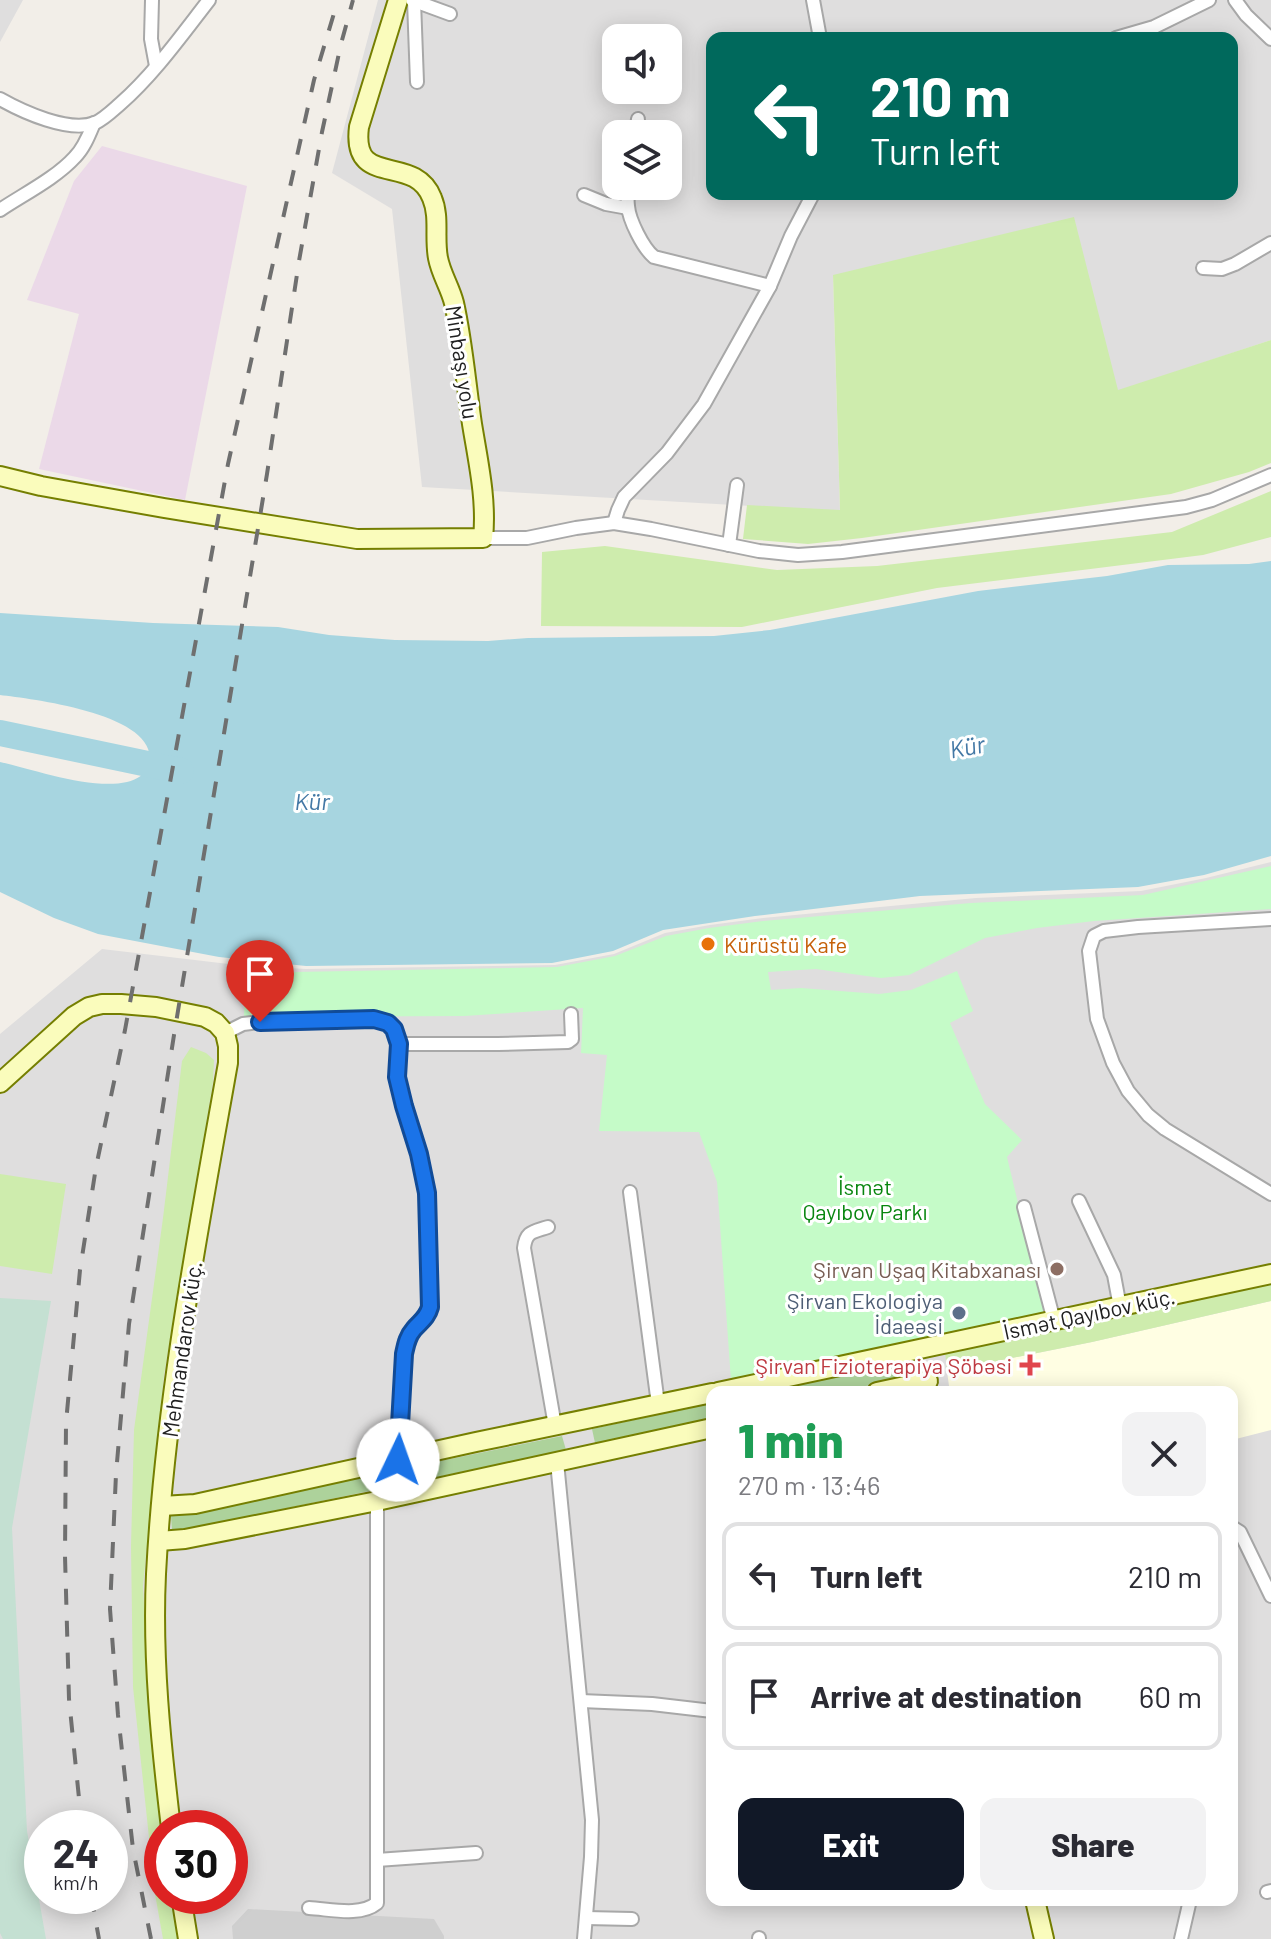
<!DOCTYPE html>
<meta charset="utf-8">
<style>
:root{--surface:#fff;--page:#f2f2f3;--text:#2b2b33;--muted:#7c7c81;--line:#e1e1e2;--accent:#111827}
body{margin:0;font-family:Barlow,sans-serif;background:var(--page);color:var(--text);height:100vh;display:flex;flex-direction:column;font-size:30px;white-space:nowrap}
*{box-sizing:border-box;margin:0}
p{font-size:26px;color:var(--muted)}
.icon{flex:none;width:44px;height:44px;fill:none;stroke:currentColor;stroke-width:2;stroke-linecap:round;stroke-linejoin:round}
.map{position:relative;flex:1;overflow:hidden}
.drawer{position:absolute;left:706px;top:1386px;width:532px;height:520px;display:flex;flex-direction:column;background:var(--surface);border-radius:16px;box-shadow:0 4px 20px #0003}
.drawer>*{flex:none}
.hud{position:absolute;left:706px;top:32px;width:532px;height:168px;border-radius:16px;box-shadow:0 4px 20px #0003;background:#00695c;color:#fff;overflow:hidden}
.fabs{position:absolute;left:602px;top:24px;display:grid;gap:16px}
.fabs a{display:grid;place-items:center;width:80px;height:80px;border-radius:16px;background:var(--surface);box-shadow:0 4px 20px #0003;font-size:40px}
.speed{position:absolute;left:24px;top:1810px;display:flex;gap:16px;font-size:40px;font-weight:700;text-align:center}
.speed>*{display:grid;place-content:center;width:104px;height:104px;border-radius:50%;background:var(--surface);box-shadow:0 4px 20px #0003;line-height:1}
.speed small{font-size:20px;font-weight:400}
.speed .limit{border:12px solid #d22;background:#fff;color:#111}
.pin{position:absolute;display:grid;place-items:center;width:68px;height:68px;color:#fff;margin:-82px -34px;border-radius:50% 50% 50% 0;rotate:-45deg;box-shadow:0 0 8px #0007}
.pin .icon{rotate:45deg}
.me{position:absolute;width:88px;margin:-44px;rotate:3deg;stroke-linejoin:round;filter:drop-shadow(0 0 6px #0008)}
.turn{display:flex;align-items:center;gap:28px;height:168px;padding:0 32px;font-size:36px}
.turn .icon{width:104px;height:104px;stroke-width:2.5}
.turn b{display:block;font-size:56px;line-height:68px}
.round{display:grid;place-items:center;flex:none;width:84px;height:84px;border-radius:16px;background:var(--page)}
.headline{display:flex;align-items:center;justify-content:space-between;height:136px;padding:0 32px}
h1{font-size:48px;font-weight:800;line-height:60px;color:#1e9e55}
.button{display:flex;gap:16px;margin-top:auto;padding:16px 32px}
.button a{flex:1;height:92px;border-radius:16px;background:var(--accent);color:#fff;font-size:32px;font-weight:800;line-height:92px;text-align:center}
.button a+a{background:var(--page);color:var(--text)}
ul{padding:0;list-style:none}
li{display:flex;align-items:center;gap:24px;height:108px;margin:0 16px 12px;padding:0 16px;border:4px solid var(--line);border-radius:16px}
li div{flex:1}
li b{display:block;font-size:30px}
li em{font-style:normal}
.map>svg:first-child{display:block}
.residential{fill:#dfdede;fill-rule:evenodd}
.industrial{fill:#ebd9e8}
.education{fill:#fffee3}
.religious{fill:#cfcfcf}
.grass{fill:#ceecad}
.forest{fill:#add29b}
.wetland{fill:#c4e0d2}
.park{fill:#c5fbc8}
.water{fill:#a7d5e0}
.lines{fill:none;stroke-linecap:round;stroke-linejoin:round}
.river{stroke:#a7d5e0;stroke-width:26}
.street-casing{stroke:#a8a8a8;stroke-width:16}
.secondary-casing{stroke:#757f01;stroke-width:22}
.street{stroke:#fff;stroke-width:12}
.secondary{stroke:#fafcbc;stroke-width:18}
.rail{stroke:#6f6f6f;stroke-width:4;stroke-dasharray:16 16;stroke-linecap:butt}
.route-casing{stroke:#114b97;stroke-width:20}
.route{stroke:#1a73e8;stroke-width:14}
.food-dot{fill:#e8710a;stroke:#fff;stroke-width:3}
.education-dot{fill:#8d6e63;stroke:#fff;stroke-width:3}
.service-dot{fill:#5c6f8a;stroke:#fff;stroke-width:3}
.health-dot{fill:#e0444e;stroke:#fff;stroke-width:3}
.labels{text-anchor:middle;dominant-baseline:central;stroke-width:6;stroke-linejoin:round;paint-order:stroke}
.street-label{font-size:22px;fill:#212121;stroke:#fff}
.food-label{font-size:22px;fill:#c56008;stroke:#fff;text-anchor:start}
.park-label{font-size:22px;fill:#08860f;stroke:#fff}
.education-label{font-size:22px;fill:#785e54;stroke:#fff;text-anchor:end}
.service-label{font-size:22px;fill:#4e5e75;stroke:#fff;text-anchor:end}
.health-label{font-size:22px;fill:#be3a42;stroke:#fff;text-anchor:end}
.water-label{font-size:24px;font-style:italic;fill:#4378a5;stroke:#fff}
</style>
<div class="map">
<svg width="1271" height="1939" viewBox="0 0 1271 1939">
<rect width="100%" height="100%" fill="#f2eee8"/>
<!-- residential -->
<g class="residential">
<path d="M0,0H23L0,42Z"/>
<path d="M378,0H1271V340L1118,391L833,275L840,511L422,487L392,209L332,173ZM616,38H668V90H616ZM712,38H1232V194H712ZM616,134H668V186H616Z"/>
<path d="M1271,862V1939H0V1034L102,949L237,965L306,969L555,965L614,954L665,933L710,925L763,918L976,898L1141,891L1206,878ZM712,1392H1232V1900H712ZM42,1828H110V1896H42ZM162,1828H230V1896H162Z"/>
</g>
<!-- industrial -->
<path class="industrial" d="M102,146L247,186L185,500L39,469L79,314L27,300L74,181Z"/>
<!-- education -->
<path class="education" d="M1271,1301V1430L1232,1440V1392H940L939,1389L949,1386L947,1371L1092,1342Z"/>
<!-- religious -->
<path class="religious" d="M248,1909L434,1919L444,1936V1939H233L232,1926Z"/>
<!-- grass -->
<g class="grass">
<path d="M1074,217L1118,390L1271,340V463L1249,472L1171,494L862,538L808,544L743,539L747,505L840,510L833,275Z"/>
<path d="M1271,491V537L1203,555L937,588L742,627L541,626L542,552L605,546L777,570L877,566L1172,532Z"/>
<path d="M191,1047L206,1053L214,1060L213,1082L164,1375L143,1586L151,1731L162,1828V1896H170L178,1939H163L155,1894L133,1687L131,1546L134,1430L163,1218L182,1061Z"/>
<path d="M0,1174L66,1184L52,1274L0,1266Z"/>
<path d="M1271,1282V1301L1092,1342L947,1371L945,1351Z"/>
</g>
<!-- forest -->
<g class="forest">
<path d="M921,1357L919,1375L837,1392H761Z"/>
<path d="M712,1403V1418L595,1443L592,1429Z"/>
<path d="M562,1436L566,1450L172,1532L171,1516Z"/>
</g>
<!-- wetland -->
<path class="wetland" d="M0,1298L51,1301L12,1528L27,1831L46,1939H3L0,1933Z"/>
<!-- park -->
<path class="park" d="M1271,866V909L1094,921L1037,928L985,938L909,975L881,978L816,969L768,972L771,990L801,988L879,994L911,990L957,971L973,1011L950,1023L985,1104L1022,1140L1007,1157L1045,1316L731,1381L717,1182L699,1132L599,1131L607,1055L581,1053L583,1008L464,1016L244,1017L245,973L557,967L615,956L666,936L709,928L763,921L971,903L1143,895Z"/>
<!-- water -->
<path class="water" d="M1271,561V856L1204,875L1138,887L920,896L755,916L663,930L613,951L552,963L306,966L219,957L98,934L54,918L0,892V762C35,770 92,790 127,782C137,780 147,773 149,764C161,714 32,699 0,695V613L153,623L278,627L329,635L395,640L488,641L528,638L714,636L770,630L978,591L1107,576L1168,565L1249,564Z"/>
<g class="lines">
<!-- river -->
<path class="river" d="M0,733L181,771"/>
<defs>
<g id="street">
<path d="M152,0L151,39L156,66"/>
<path d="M412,0L450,14"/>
<path d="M813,0L820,38"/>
<path d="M1235,0L1246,15L1271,39"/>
<path d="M414,1L417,82"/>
<path d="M1116,38L1154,27L1209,0"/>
<path d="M0,99C23,112 69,133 95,123C104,119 112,111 120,104C154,74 181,36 209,0"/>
<path d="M636,134L638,119"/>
<path d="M628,186C628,192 627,199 628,206C629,220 643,248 654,257L770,286"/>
<path d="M584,195L606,204L628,208"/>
<path d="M0,210C24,194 56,178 75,157C84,148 89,135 94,123"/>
<path d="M1203,268L1222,269L1235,264L1271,243"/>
<path d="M614,523L618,510L624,497L667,453L704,404L770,286L791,236L813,194"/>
<path d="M483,538H527L576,528L614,523L651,529L759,551L798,555L842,552L1186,507L1212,500L1271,475"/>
<path d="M729,545L737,485"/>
<path d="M1271,919L1138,927L1104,931L1094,936L1089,951L1097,1019L1113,1063L1128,1091L1148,1115L1165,1129L1271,1194"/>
<path d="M225,1033L243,1024L260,1022L374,1019C392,1024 393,1026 399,1044H498L568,1042L572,1039L571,1014"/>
<path d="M630,1192L658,1404"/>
<path d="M1079,1201L1114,1275L1120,1307"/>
<path d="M1024,1207L1054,1321"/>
<path d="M548,1227C533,1232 526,1231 524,1248L555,1426"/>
<path d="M398,1460L404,1354C406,1345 407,1337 414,1329C421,1321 427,1318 430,1307L427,1193L419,1154L404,1106L397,1077L399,1044"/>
<path d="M557,1462L592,1820L591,1857L584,1939"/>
<path d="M1232,1527L1240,1532L1271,1596"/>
<path d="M581,1701L652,1704L712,1711"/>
<path d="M377,1860L476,1853"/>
<path d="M1267,1892L1271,1891"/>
<path d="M309,1908C330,1909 360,1917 377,1903V1501"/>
<path d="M586,1918L632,1919"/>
<path d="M759,1939V1938"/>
<path d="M1181,1939L1190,1900"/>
</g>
<g id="secondary">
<path d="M0,476L41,486L164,508L357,539L483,538C487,500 478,461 472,424C466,384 463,343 454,303C450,287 441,274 438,258C434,237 440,217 432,198C414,152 351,190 359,127L398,0"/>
<path d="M0,1083L74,1016L89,1007L102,1004H121L156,1007L205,1017L216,1023L225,1033L228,1046V1063C198,1232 165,1402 156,1574C152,1658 161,1744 171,1828"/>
<path d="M718,1392L1271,1274"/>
<path d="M877,1392L928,1381"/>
<path d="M162,1506L195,1504L476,1442L712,1393"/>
<path d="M159,1541L185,1539L377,1501L712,1428"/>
<path d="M181,1896L188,1939"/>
<path d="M1035,1900L1044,1939"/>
</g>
</defs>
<!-- street casing -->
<use href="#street" class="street-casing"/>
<!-- secondary casing -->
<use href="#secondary" class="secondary-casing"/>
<!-- street -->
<use href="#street" class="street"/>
<!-- secondary -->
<use href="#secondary" class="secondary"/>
<!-- rail -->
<g class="rail">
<path d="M82,1828L69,1699L65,1556L66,1423L80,1270L96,1167L125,1030L228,464L314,80L338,0"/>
<path d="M91,1896L99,1939"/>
<path d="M151,1939L133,1849L118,1715L110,1609L116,1474L129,1324L174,1035L267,474L299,261L322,132L341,44L353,0"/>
</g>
</g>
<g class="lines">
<defs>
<path id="route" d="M260,1022L374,1019L388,1023L394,1029L399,1044L397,1077L404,1106L419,1154L427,1193L430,1307C427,1318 421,1321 414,1329C407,1337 406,1345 404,1354L398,1460"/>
</defs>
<!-- route casing -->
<use href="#route" class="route-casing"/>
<!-- route -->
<use href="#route" class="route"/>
</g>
<!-- markers -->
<circle class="food-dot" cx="708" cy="944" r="8"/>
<circle class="education-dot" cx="1057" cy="1269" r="8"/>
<circle class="service-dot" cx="959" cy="1313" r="8"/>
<path class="health-dot" d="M1026 1353h8v8h8v8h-8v8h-8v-8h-8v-8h8z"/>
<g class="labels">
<!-- street labels -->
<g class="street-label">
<text transform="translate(463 362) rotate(81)">Minbaşı yolu</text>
<text transform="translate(1089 1313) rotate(-12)">İsmət Qayıbov küç.</text>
<text transform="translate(181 1349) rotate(-82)">Mehmandarov küç.</text>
</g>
<!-- food labels -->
<g class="food-label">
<text x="724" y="944">Kürüstü Kafe</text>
</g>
<!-- park labels -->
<g class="park-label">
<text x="865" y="1186">İsmət<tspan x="865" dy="25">Qayıbov Parkı</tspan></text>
</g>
<!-- education labels -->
<g class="education-label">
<text x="1041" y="1269">Şirvan Uşaq Kitabxanası</text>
</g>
<!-- service labels -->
<g class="service-label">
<text x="943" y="1300">Şirvan Ekologiya<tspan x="943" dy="25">İdaeəsi</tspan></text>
</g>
<!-- health labels -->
<g class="health-label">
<text x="1012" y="1365">Şirvan Fizioterapiya Şöbəsi</text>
</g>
<!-- water labels -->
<g class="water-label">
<text transform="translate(967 746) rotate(-10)">Kür</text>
<text x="312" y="800">Kür</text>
</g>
</g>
</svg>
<div class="fabs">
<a><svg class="icon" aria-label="sound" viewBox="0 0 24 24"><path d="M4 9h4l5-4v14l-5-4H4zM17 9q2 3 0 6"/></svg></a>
<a><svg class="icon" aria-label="layers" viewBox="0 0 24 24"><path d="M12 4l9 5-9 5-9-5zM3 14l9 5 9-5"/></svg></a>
</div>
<div class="speed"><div>24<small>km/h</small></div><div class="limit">30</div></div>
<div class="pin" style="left:260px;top:1022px;background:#d93025"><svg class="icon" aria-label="arrive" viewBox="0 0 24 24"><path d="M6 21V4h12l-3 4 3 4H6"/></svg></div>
<svg class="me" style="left:398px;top:1460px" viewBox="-20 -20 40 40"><circle r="19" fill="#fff"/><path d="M0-13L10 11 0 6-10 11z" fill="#1a73e8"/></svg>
<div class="hud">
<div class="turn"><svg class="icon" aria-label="left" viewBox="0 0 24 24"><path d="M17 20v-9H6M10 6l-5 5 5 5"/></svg><div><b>210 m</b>Turn left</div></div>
</div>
<section class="drawer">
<div class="headline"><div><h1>1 min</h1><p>270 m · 13:46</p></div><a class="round"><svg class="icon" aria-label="close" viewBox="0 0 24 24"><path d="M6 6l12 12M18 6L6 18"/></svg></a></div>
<ul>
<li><svg class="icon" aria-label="left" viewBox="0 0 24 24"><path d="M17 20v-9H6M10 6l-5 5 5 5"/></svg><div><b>Turn left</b></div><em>210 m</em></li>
<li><svg class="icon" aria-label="arrive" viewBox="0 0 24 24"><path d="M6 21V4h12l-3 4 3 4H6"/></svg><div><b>Arrive at destination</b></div><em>60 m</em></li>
</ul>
<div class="button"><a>Exit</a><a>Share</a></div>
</section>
</div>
